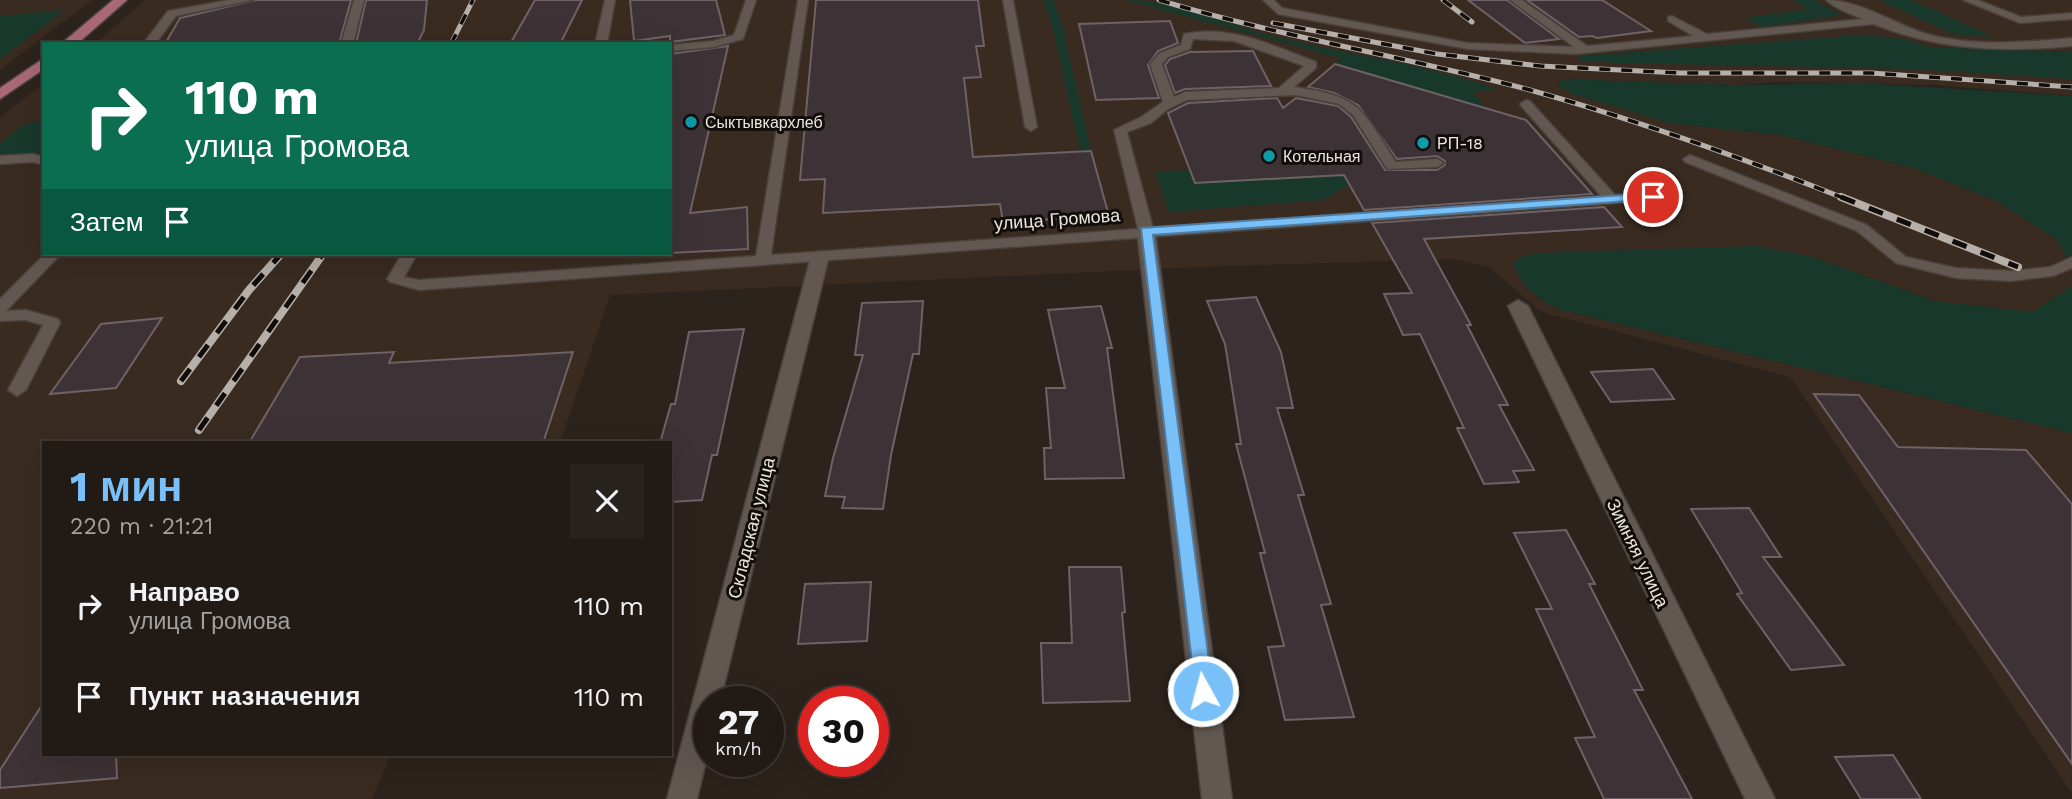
<!DOCTYPE html>
<html lang="ru">
<meta charset="utf-8">
<style>
:root{--surface:#211a15;--page:#29231e;--text:#f1f3f6;--muted:#a2a1a0;--line:#3e3834;--accent:#79bff8}
body{margin:0;font-family:"Work Sans",sans-serif;background:var(--page);color:var(--text);height:100vh;display:flex;flex-direction:column;font-size:26px;white-space:nowrap}
*{box-sizing:border-box;margin:0}
p{font-size:23px;color:var(--muted)}
.icon{flex:none;width:38px;height:38px;fill:none;stroke:currentColor;stroke-width:2;stroke-linecap:round;stroke-linejoin:round}
.map{position:relative;flex:1;overflow:hidden}
.panel{position:absolute;left:42px;top:441px;width:630px;height:315px;display:flex;flex-direction:column;background:var(--surface);border-radius:0px;box-shadow:0 7px 28px #0002,0 0 0 2px var(--line)}
.panel>*{flex:none}
.banner{position:absolute;left:42px;top:42px;width:630px;height:214px;border-radius:0px;box-shadow:0 7px 28px #0002,0 0 0 2px var(--line);background:#0b6e4f;color:#fff;overflow:hidden}
.speed{position:absolute;left:693px;top:686px;display:flex;gap:14px;font-size:35px;font-weight:700;text-align:center}
.speed>*{display:grid;place-content:center;width:91px;height:91px;border-radius:50%;background:var(--surface);box-shadow:0 7px 28px #0002,0 0 0 2px var(--line);line-height:1}
.speed small{font-size:18px;font-weight:400}
.speed .limit{border:10px solid #d22;background:#fff;color:#111}
.pin{position:absolute;display:grid;place-items:center;width:60px;height:60px;color:#fff;margin:-30px;border:4px solid #fff;border-radius:50%;box-shadow:0 2px 7px #0007}
.me{position:absolute;width:77px;margin:-38px;rotate:353deg;stroke-linejoin:round;filter:drop-shadow(0 0 5px #0008)}
.turn{display:flex;align-items:center;gap:24px;height:147px;padding:0 28px;font-size:32px}
.turn .icon{width:91px;height:91px;stroke-width:2.5}
.turn b{display:block;font-size:49px;line-height:60px}
.then{display:flex;align-items:center;height:66px;padding:0 28px;background:#0003;gap:14px;font-size:26px}
.round{display:grid;place-items:center;flex:none;width:74px;height:74px;border-radius:0px;background:var(--page)}
.overview{display:flex;align-items:center;justify-content:space-between;height:119px;padding:0 28px}
h1{font-size:42px;font-weight:700;line-height:52px;color:var(--accent)}
ul{padding:0;list-style:none}
li{display:flex;align-items:center;gap:21px;height:91px;padding:0 28px}
li div{flex:1}
li b{display:block;font-size:26px}
li em{font-style:normal}
.map>svg:first-child{display:block}
.built{fill:#392b20}
.green{fill:#17382b}
.building{fill:#3d3235;stroke:#6f6266;stroke-width:2}
.lines{fill:none;stroke-linecap:round;stroke-linejoin:round}
.service-casing{stroke:#48403b;stroke-width:3}
.minor-casing{stroke:#48403b;stroke-width:3}
.primary-casing{stroke:#48403b;stroke-width:3}
.service{fill:#625851;fill-rule:evenodd}
.minor{fill:#625851;fill-rule:evenodd}
.primary{fill:#a96877;fill-rule:evenodd}
.rail-far1-casing{stroke:#b6afaa;stroke-width:5}
.rail-casing{stroke:#b6afaa;stroke-width:8}
.rail-far1{stroke:#110d0a;stroke-width:3.5;stroke-dasharray:11;stroke-linecap:butt}
.rail{stroke:#110d0a;stroke-width:5;stroke-dasharray:15;stroke-linecap:butt}
.route{fill:#79bff8;stroke:#4f7ca1;stroke-width:2}
.culture-dot{fill:#0f9aa8;stroke:#110d0a;stroke-width:2.5}
.labels{text-anchor:middle;dominant-baseline:central;stroke-width:6;stroke-linejoin:round;paint-order:stroke}
.far-poi-label{font-size:16px;fill:#ebe5e0;stroke:#110d0a;text-anchor:start}
.street-label{font-size:18px;fill:#ebe5e0;stroke:#110d0a}
</style>
<div class="map">
<svg width="2072" height="799" viewBox="0 0 2072 799">
<rect width="100%" height="100%" fill="#2c231c"/>
<!-- built -->
<g class="built">
<path d="M0,0H92L0,70Z"/>
<path d="M145,0H2072V96L1933,85L1784,82L1733,85L1562,79L1559,85L1670,123L1780,135L1914,168L1997,201L2058,240L2072,267V286L2033,312L1935,301L1812,257L1536,297L1558,309L2072,433V793L1790,377L1549,314L1537,308L1490,268L1455,259L1199,267L610,295L560,443H44V754H391L372,799H0V117L44,83V254H670V44H94Z"/>
</g>
<!-- green -->
<g class="green">
<path d="M1043,0H1053L1062,25L1091,151H1080L1052,25Z"/>
<path d="M1125,0C1176,0 1229,26 1280,38C1352,56 1428,64 1498,90L1472,91L1485,107L1473,108L1430,92L1335,64L1341,58Z"/>
<path d="M1794,0H1814L1842,15L1761,27L1745,18L1809,9Z"/>
<path d="M1879,0H1911L1994,37L1953,34Z"/>
<path d="M65,10L0,59V16Z"/>
<path d="M1861,35L1899,38L1931,47L2072,52V79L1913,69L1617,63L1581,61L1579,56Z"/>
<path d="M1561,79L1733,85L1858,83L2072,96V267L2057,240L1997,201L1914,168L1780,135L1670,123L1572,94L1559,86Z"/>
<path d="M44,120V153L0,154V143L23,125Z"/>
<path d="M1190,170L1195,183L1364,173L1325,200L1169,212L1155,172Z"/>
<path d="M1756,246L1812,257L1935,301L2033,312L2072,286V433L1558,309C1536,297 1522,287 1513,263L1522,256L1539,253Z"/>
</g>
<!-- building -->
<g class="building">
<path d="M256,0H351L339,44H165L180,18Z"/>
<path d="M366,0H427L424,30L417,44H356Z"/>
<path d="M535,0H582L560,44H510Z"/>
<path d="M630,0H716L725,35L670,42V36L634,41Z"/>
<path d="M816,0H978L984,46H976L981,77L964,78L973,157L1091,151L1109,216L1003,222L1000,204L823,213L825,179L800,180Z"/>
<path d="M1468,0H1507L1559,39L1525,43Z"/>
<path d="M1527,0H1602L1651,31L1597,38L1592,36L1579,37Z"/>
<path d="M1170,21L1178,43L1158,51L1148,65L1159,98L1096,100L1079,24Z"/>
<path d="M728,46L690,213L747,207L748,249L670,253V54Z"/>
<path d="M1253,51L1271,86L1185,89L1175,93L1165,65L1170,59L1190,52Z"/>
<path d="M1335,64L1526,120L1592,194L1364,210L1344,175L1195,183L1168,113L1188,103L1277,98L1283,108L1296,98L1338,106L1351,117L1385,170H1437L1445,165V161L1437,156L1397,159L1358,105L1334,93L1308,87Z"/>
<path d="M1604,207L1622,227L1424,239L1471,325H1467L1508,405H1499L1534,470L1513,471L1519,482L1484,484L1457,428H1464L1420,334L1403,335L1384,294L1412,293L1372,223Z"/>
<path d="M1256,297L1281,352L1293,408H1277L1304,495H1298L1331,604L1321,605L1354,717L1285,720L1268,647L1284,646L1260,553H1265L1236,444H1241L1225,344L1207,301Z"/>
<path d="M923,301L919,354H913L891,455L883,509L842,508L845,497L825,496L833,458L863,355H855L862,303Z"/>
<path d="M1101,306L1112,348H1107L1124,478L1045,479L1044,448H1051L1046,388H1065L1048,310Z"/>
<path d="M162,318L116,388L50,394L101,324Z"/>
<path d="M744,329L717,455H712L702,500L670,502V443H660L671,404H675L689,332Z"/>
<path d="M394,352L389,363L573,352L543,443H249L300,357Z"/>
<path d="M1653,369L1674,399L1611,402L1591,372Z"/>
<path d="M1814,394L1859,395L1898,447L2026,450L2072,504V764Z"/>
<path d="M1749,508L1781,557H1763L1844,665L1791,670L1737,594L1742,593L1691,509Z"/>
<path d="M1566,530L1595,584H1589L1643,690H1634L1692,799H1604L1575,738L1595,737L1536,609H1552L1514,533Z"/>
<path d="M1069,567H1121L1125,612L1122,613L1130,701L1043,703L1041,643H1072Z"/>
<path d="M871,582L867,641L798,644L805,584Z"/>
<path d="M44,702V754H116L117,778L0,788V770Z"/>
<path d="M1893,755L1921,799H1861L1835,757Z"/>
</g>
<g class="lines">
<defs>
<g id="service">
<path d="M229,0H253L176,16L155,44H143L168,11Z"/>
<path d="M354,0H364L353,44H341Z"/>
<path d="M605,0H615L607,44H595Z"/>
<path d="M746,0H756L743,39L714,47L670,51V45L713,41L734,35Z"/>
<path d="M798,0H808L771,255L1138,229L1114,130L1141,117L1163,102L1150,64L1160,53L1181,45L1184,34C1229,24 1275,46 1316,62V68L1294,87C1361,96 1361,108 1396,162L1437,159L1444,163L1437,167L1387,169L1353,115L1339,104L1296,95L1187,100L1168,109L1151,123L1127,132L1153,228L1601,196L1522,107L1520,104L1526,100L1530,101L1615,195L1673,191L1680,195L1673,199L419,290L390,282L387,279L402,254H417L404,277L419,280L756,256ZM1193,39L1234,41L1304,66L1279,88L1185,92L1174,97L1162,64L1168,57L1190,49Z"/>
<path d="M1003,0H1013L1037,127L1031,131L1025,127Z"/>
<path d="M1263,0H1274L1282,8L1468,43L1574,47L1510,0H1522L1587,46L1693,36L1668,21V17L1672,16L1707,34L1874,18L1880,21L1874,24L1575,54L1468,49L1278,14Z"/>
<path d="M1963,0H1978L2021,17L2072,13V19L2020,23Z"/>
<path d="M33,154L44,157V165L33,162L0,164V156Z"/>
<path d="M1690,155L1867,225L1906,257L1956,268L2011,271L2050,267L2072,257V268L2053,276L2011,281L1956,278L1896,263L1857,231L1685,162L1683,159Z"/>
<path d="M45,254H61L6,311L26,310L58,319L60,323L26,390L17,396L8,390L43,325L25,320L0,321V299Z"/>
</g>
<g id="minor">
<path d="M1826,0C1860,0 1894,24 1927,34C1974,47 2024,42 2072,38V46C1998,53 1933,50 1864,20C1852,14 1835,9 1826,0Z"/>
<path d="M1146,226L1155,231L1232,799H1202L1137,231Z"/>
<path d="M820,251L829,256L720,702H709V749L697,799H667L811,256Z"/>
<path d="M1518,300L1528,306L1775,799H1745L1508,306Z"/>
</g>
<g id="primary">
<path d="M113,0H127L77,44H61Z"/>
<path d="M44,58V69L0,99V88Z"/>
</g>
</defs>
<!-- service casing -->
<use href="#service" class="service-casing"/>
<!-- minor casing -->
<use href="#minor" class="minor-casing"/>
<!-- primary casing -->
<use href="#primary" class="primary-casing"/>
<!-- service -->
<use href="#service" class="service"/>
<!-- minor -->
<use href="#minor" class="minor"/>
<!-- primary -->
<use href="#primary" class="primary"/>
<defs>
<g id="rail-far1">
<path d="M1159,0C1281,37 1407,57 1530,90C1637,120 1742,158 1846,199"/>
<path d="M1443,0L1472,22"/>
<path d="M1273,23L1437,54L1540,66L1680,73H1871L2072,87"/>
<path d="M451,44L473,0"/>
</g>
<g id="rail">
<path d="M1841,197L2018,267"/>
<path d="M181,381L249,290L281,254"/>
<path d="M199,430L323,254"/>
</g>
</defs>
<!-- rail-far1 casing -->
<use href="#rail-far1" class="rail-far1-casing"/>
<!-- rail casing -->
<use href="#rail" class="rail-casing"/>
<!-- rail-far1 -->
<use href="#rail-far1" class="rail-far1"/>
<!-- rail -->
<use href="#rail" class="rail"/>
</g>
<!-- route -->
<path class="route" d="M1653,193L1659,197L1657,199L1153,235L1213,691L1210,697L1203,700L1196,697L1141,228Z"/>
<!-- markers -->
<g class="culture-dot">
<circle cx="691" cy="122" r="7"/>
<circle cx="1423" cy="143" r="7"/>
<circle cx="1269" cy="156" r="7"/>
</g>
<g class="labels">
<!-- far-poi labels -->
<g class="far-poi-label">
<text x="705" y="122">Сыктывкархлеб</text>
<text x="1437" y="143">РП-18</text>
<text x="1283" y="156">Котельная</text>
</g>
<!-- street labels -->
<g class="street-label">
<text transform="translate(1057 219) rotate(-4)">улица Громова</text>
<text transform="translate(751 528) rotate(-76)">Складская улица</text>
<text transform="translate(1638 553) rotate(64)">Зимняя улица</text>
</g>
</g>
</svg>
<div class="speed"><div>27<small>km/h</small></div><div class="limit">30</div></div>
<div class="pin" style="left:1653px;top:197px;background:#d93025"><svg class="icon" aria-label="arrive" viewBox="0 0 24 24"><path d="M6 21V4h12l-3 4 3 4H6"/></svg></div>
<svg class="me" style="left:1203px;top:691px" viewBox="-20 -20 40 40"><circle r="17" fill="#79bff8" stroke="#fff" stroke-width="3"/><path d="M0-11L8 9 0 5-8 9z" fill="#fff"/></svg>
<div class="banner">
<div class="turn"><svg class="icon" aria-label="right" viewBox="0 0 24 24"><path d="M7 20v-9h11M14 6l5 5-5 5"/></svg><div><b>110 m</b>улица Громова</div></div>
<div class="then">Затем<svg class="icon" aria-label="arrive" viewBox="0 0 24 24"><path d="M6 21V4h12l-3 4 3 4H6"/></svg></div>
</div>
<section class="panel">
<div class="overview"><div><h1>1 мин</h1><p>220 m · 21:21</p></div><a class="round"><svg class="icon" aria-label="close" viewBox="0 0 24 24"><path d="M6 6l12 12M18 6L6 18"/></svg></a></div>
<ul>
<li><svg class="icon" aria-label="right" viewBox="0 0 24 24"><path d="M7 20v-9h11M14 6l5 5-5 5"/></svg><div><b>Направо</b><p>улица Громова</p></div><em>110 m</em></li>
<li><svg class="icon" aria-label="arrive" viewBox="0 0 24 24"><path d="M6 21V4h12l-3 4 3 4H6"/></svg><div><b>Пункт назначения</b></div><em>110 m</em></li>
</ul>
</section>
</div>
